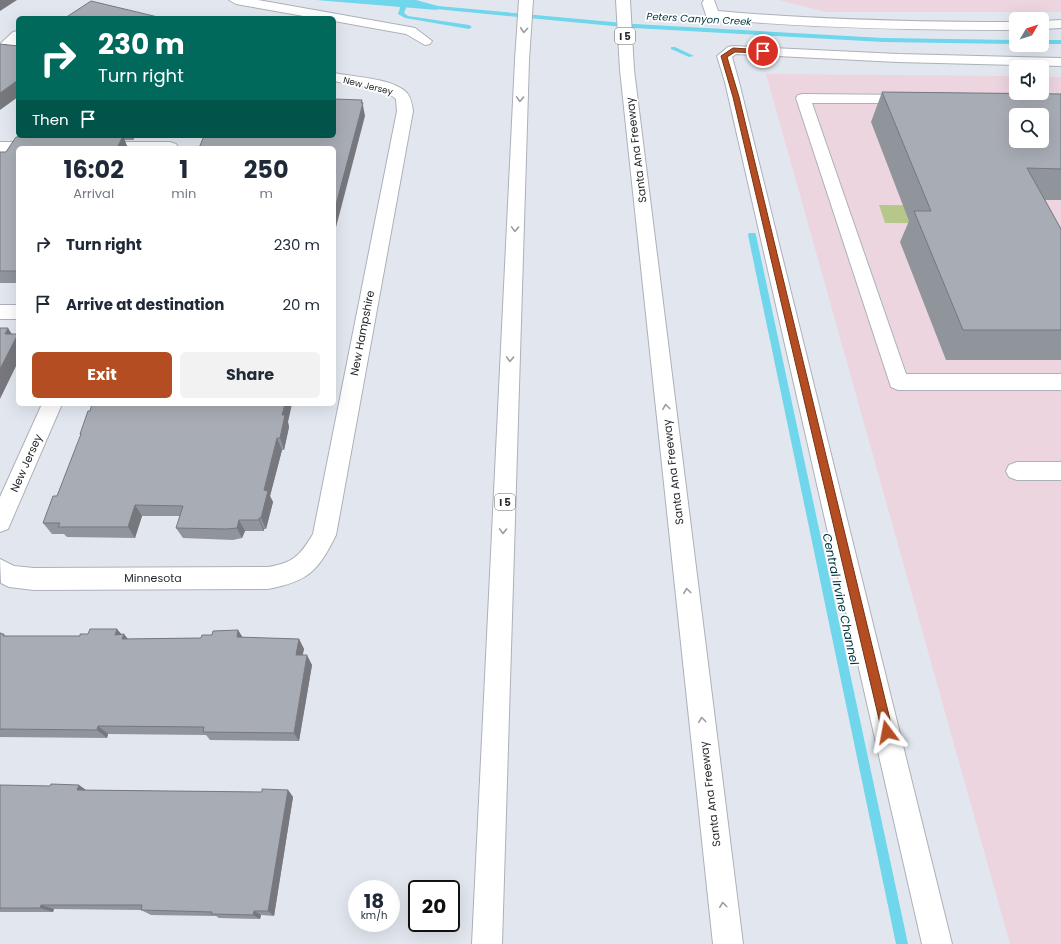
<!DOCTYPE html>
<style>
:root{--surface:#fff;--page:#f2f2f3;--text:#1f2937;--muted:#747a83;--accent:#b44e22}
body{margin:0;font-family:Poppins,sans-serif;background:var(--page);color:var(--text);height:100vh;display:flex;flex-direction:column;font-size:15px;white-space:nowrap}
*{box-sizing:border-box;margin:0}
p{font-size:13px;color:var(--muted)}
.icon{flex:none;width:22px;height:22px;fill:none;stroke:currentColor;stroke-width:2;stroke-linecap:round;stroke-linejoin:round}
.map{position:relative;flex:1;overflow:hidden}
.drawer{position:absolute;left:16px;top:146px;width:320px;height:260px;display:flex;flex-direction:column;background:var(--surface);border-radius:6px;box-shadow:0 4px 16px #0002}
.drawer>*{flex:none}
.guide{position:absolute;left:16px;top:16px;width:320px;height:122px;border-radius:6px;box-shadow:0 4px 16px #0002;background:#00695c;color:#fff;overflow:hidden}
.needle{width:26px;rotate:51deg}
.buttons{position:absolute;left:1009px;top:12px;display:grid;gap:8px}
.buttons a{display:grid;place-items:center;width:40px;height:40px;border-radius:6px;background:var(--surface);box-shadow:0 4px 16px #0002;font-size:20px}
.speed{position:absolute;left:348px;top:880px;display:flex;gap:8px;font-size:20px;font-weight:700;text-align:center}
.speed>*{display:grid;place-content:center;width:52px;height:52px;border-radius:50%;background:var(--surface);box-shadow:0 4px 16px #0002;line-height:1}
.speed small{font-size:10px;font-weight:400}
.speed .limit{border:2px solid #111;border-radius:6px;background:#fff;color:#111}
.pin{position:absolute;display:grid;place-items:center;width:34px;height:34px;color:#fff;margin:-17px;border:2px solid #fff;border-radius:50%;box-shadow:0 1px 4px #0007}
.me{position:absolute;width:44px;margin:-22px;rotate:347deg;stroke-linejoin:round;filter:drop-shadow(0 0 3px #0008)}
.turn{display:flex;align-items:center;gap:14px;height:84px;padding:0 16px;font-size:18px}
.turn .icon{width:52px;height:52px;stroke-width:2.5}
.turn b{display:block;font-size:28px;line-height:34px}
.then{display:flex;align-items:center;height:38px;padding:0 16px;background:#0003;gap:8px;font-size:15px}
.eta{display:flex;justify-content:space-evenly;align-items:center;height:68px;text-align:center}
.eta b{font-size:24px;font-weight:700;line-height:28px}
.button{display:flex;gap:8px;margin-top:auto;padding:8px 16px}
.button a{flex:1;height:46px;border-radius:6px;background:var(--accent);color:#fff;font-size:16px;font-weight:700;line-height:46px;text-align:center}
.button a+a{background:var(--page);color:var(--text)}
ul{padding:0;list-style:none}
li{display:flex;align-items:center;gap:12px;height:60px;padding:0 16px}
li div{flex:1}
li b{display:block;font-size:15px}
li em{font-style:normal}
.map>svg:first-child{display:block}
.commercial{fill:#edd5e0;fill-rule:evenodd}
.green{fill:#b5c88a}
.water{fill:#6fd6ec}
.lines{fill:none;stroke-linecap:round;stroke-linejoin:round}
.stream{fill:#6fd6ec;fill-rule:evenodd}
.minor-casing{stroke:#acb1b9;stroke-width:2}
.highway-casing{stroke:#acb1b9;stroke-width:2}
.minor{fill:#fff;fill-rule:evenodd}
.highway{fill:#fff;fill-rule:evenodd}
.wall{fill:#90949b}
.shaded-wall{fill:#76787e}
.building{fill:#a8acb4;stroke:#76787e;fill-rule:evenodd}
.oneway{stroke:#9c9d9f}
.route{fill:#b44e22;stroke:#753316}
.labels{text-anchor:middle;dominant-baseline:central;stroke-width:3.5;stroke-linejoin:round;paint-order:stroke}
.far-street-label{font-size:9px;fill:#242629;stroke:#fff}
.far-water-label{font-size:10px;font-style:italic;fill:#033740;stroke:#fff}
.shield{fill:#fff;stroke:#666769;stroke-width:1}
.shield-label{font-size:10px;font-weight:bold;fill:#242629}
.street-label{font-size:11px;fill:#242629;stroke:#fff}
.water-label{font-size:12px;font-style:italic;fill:#033740;stroke:#fff}
</style>
<div class="map">
<svg width="1061" height="944" viewBox="0 0 1061 944">
<rect width="100%" height="100%" fill="#e2e7ef"/>
<!-- commercial -->
<g class="commercial">
<path d="M779,0H1061V12H826Z"/>
<path d="M766,74L1016,76V93H1042V77H1061V944H1010ZM1016,115H1042V141H1016Z"/>
</g>
<!-- green -->
<path class="green" d="M879,205L1032,206L1042,224L885,223Z"/>
<!-- water -->
<path class="water" d="M316,0H416L438,6L437,10Z"/>
<g class="lines">
<!-- stream -->
<g class="stream">
<path d="M401,2L403,3L406,8L404,13L408,16L469,25L472,27L469,29L405,18L398,14L400,8L398,4Z"/>
<path d="M427,5L634,24L883,38L1016,40V44L883,42L634,28L425,8L424,7Z"/>
<rect x="1042" y="40" width="19" height="4"/>
<path d="M671,47H675L694,56L689,57L671,49Z"/>
<path d="M749,233H755L756,235L908,944H896L748,235Z"/>
</g>
<defs>
<g id="minor">
<path d="M229,0H258L410,27L415,28L432,41L430,44L425,45L406,34L334,21V18H315L236,4Z"/>
<path d="M704,0H714L718,11C817,20 917,22 1016,22V30C915,30 813,28 712,19L707,18L702,3Z"/>
<path d="M1061,20V28L1042,29V21Z"/>
<path d="M18,31V43L5,55L0,56V44L13,32Z"/>
<path d="M733,46L898,54L1061,58V66L898,62L736,54L732,57L739,82L952,944H922L725,82L717,56L728,47Z"/>
<path d="M334,73C354,77 393,78 407,93C411,98 412,104 413,111L336,535C318,571 309,581 268,589L34,590L9,587L1,583L0,559L14,566L34,568L268,567C293,563 300,556 313,534L397,111L396,99C380,85 354,86 334,81Z"/>
<path d="M803,94L910,95L915,96L917,99L915,102L910,103H812L906,374H1061V390H898L891,387L796,98L798,95Z"/>
<path d="M0,142H39L45,144L47,147L18,148V152H0Z"/>
<path d="M97,142H170L176,144L178,147L90,148L91,144Z"/>
<rect x="0" y="305" width="18" height="14"/>
<path d="M42,404H62L11,522L8,529L0,532V497Z"/>
<path d="M1017,462H1061V480H1017L1009,477L1006,471L1009,465Z"/>
</g>
<g id="highway">
<path d="M519,0H533L529,60L502,944H472L515,60Z"/>
<path d="M616,0H630L634,70L743,944H713L620,70Z"/>
</g>
</defs>
<!-- minor casing -->
<use href="#minor" class="minor-casing"/>
<!-- highway casing -->
<use href="#highway" class="highway-casing"/>
<!-- minor -->
<use href="#minor" class="minor"/>
<!-- highway -->
<use href="#highway" class="highway"/>
</g>
<!-- wall -->
<g class="wall">
<path d="M882,92L1061,94V200H1045L1061,229V360H946L900,242L909,221L871,122Z"/>
<path d="M26,136H135L133,140H125L18,148V283H0V152H6L26,137Z"/>
<path d="M288,422L289,427L284,450H282L270,496L273,502L266,529H264V531H245L242,538L233,540L183,538L176,528L180,516H142L135,538L67,537L64,534H52L43,523L57,496L81,436L80,434Z"/>
<path d="M238,630L243,638L299,639L304,649L302,655L312,665L299,741L210,740L206,735L108,734L107,738L0,737V632L6,636H80L124,634L127,639L201,638L212,635Z"/>
<path d="M0,785L86,790L262,792L288,790L293,797L274,916L261,915L260,919L219,918L216,916L151,915L141,910L54,909L53,912H0Z"/>
</g>
<!-- shaded-wall -->
<g class="shaded-wall">
<path d="M0,0H17L0,11Z"/>
<path d="M18,80V97L0,110V93Z"/>
<path d="M362,100L365,116L334,235V212Z"/>
<path d="M123,136L128,148H117Z"/>
<path d="M131,136H135L133,140Z"/>
<path d="M8,328L15,339L18,334V362L0,399V369L5,334Z"/>
<path d="M285,404H292L288,422L289,427L284,450L280,438L282,415Z"/>
<path d="M277,438L282,450L270,496L273,502L266,529L261,518L264,490Z"/>
<path d="M135,505L142,516L135,538L128,527Z"/>
<path d="M259,518L264,529V531L259,520Z"/>
<path d="M239,520L245,531L242,538L237,528Z"/>
<path d="M117,629L123,636L124,634L132,644L115,635Z"/>
<path d="M238,630L244,640L237,637Z"/>
<path d="M299,639L304,649L301,664L296,655Z"/>
<path d="M307,655L312,665L299,741L294,733Z"/>
<path d="M98,726L108,734L107,738L97,730Z"/>
<path d="M79,785L89,792L77,790Z"/>
<path d="M288,790L293,797L274,916L268,911Z"/>
<path d="M41,905L54,909L53,912L40,908Z"/>
<path d="M254,911L261,915L260,919L253,915Z"/>
</g>
<!-- building -->
<g class="building">
<path d="M91,1L162,18H65Z"/>
<path d="M0,44L18,46V80L0,93Z"/>
<path d="M882,92L1061,94V169L1027,168L1061,229V330H963L914,211H931ZM1016,115H1042V141H1016Z"/>
<path d="M334,99L362,100L361,103H363L334,212V148H199L204,136H334Z"/>
<path d="M123,136L117,148H18V271H0V152H6L16,137Z"/>
<path d="M0,328H8L5,334H18L0,369Z"/>
<path d="M92,404H285L282,415H285L280,438H277L264,490L268,491L261,518H259V520H239L237,528L227,529L176,528L183,506L135,505L128,527H58L60,523H43L53,496H57L81,434H80L88,411H90Z"/>
<path d="M90,629H117L115,635L124,634L122,639L201,638L202,635H212L213,631L238,630L237,637L299,639L296,655H307L294,733L203,732L204,727L98,726L97,730L0,729V634H4L3,636H80V634H88Z"/>
<path d="M51,784L79,785L77,790L262,792V789L288,790L268,911H254L253,915L211,914L212,912L141,910L142,905H41L40,908H0V785L50,786Z"/>
</g>
<!-- one-way arrows -->
<defs><path id="oneway-chevron" d="M-2-3.5L2.5 0L-2 3.5" fill="none" stroke-width="1.6" stroke-linecap="round" stroke-linejoin="round"/></defs>
<g class="oneway">
<use href="#oneway-chevron" transform="translate(524 30) rotate(94)"/>
<use href="#oneway-chevron" transform="translate(520 99) rotate(92)"/>
<use href="#oneway-chevron" transform="translate(515 229) rotate(92)"/>
<use href="#oneway-chevron" transform="translate(510 359) rotate(92)"/>
<use href="#oneway-chevron" transform="translate(666 407) rotate(-97)"/>
<use href="#oneway-chevron" transform="translate(503 531) rotate(92)"/>
<use href="#oneway-chevron" transform="translate(687 591) rotate(-97)"/>
<use href="#oneway-chevron" transform="translate(702 720) rotate(-97)"/>
<use href="#oneway-chevron" transform="translate(723 905) rotate(-97)"/>
</g>
<!-- route -->
<path class="route" d="M733,48L763,50L766,51L763,53L735,52L727,57L739,97L893,732L891,736L887,738L883,736L882,732L733,97L721,56Z"/>
<g class="labels">
<!-- far-street labels -->
<g class="far-street-label">
<text transform="translate(368 86) rotate(14)">New Jersey</text>
</g>
<!-- far-water labels -->
<g class="far-water-label">
<text transform="translate(699 19) rotate(3)">Peters Canyon Creek</text>
</g>
<!-- shield labels -->
<g class="shield">
<rect x="615" y="28" width="20" height="16" rx="3"/>
<rect x="495" y="494" width="20" height="16" rx="3"/>
</g>
<g class="shield-label">
<text x="625" y="36">I 5</text>
<text x="505" y="502">I 5</text>
</g>
<!-- street labels -->
<g class="street-label">
<text transform="translate(636 150) rotate(-97)">Santa Ana Freeway</text>
<text transform="translate(362 333) rotate(-79)">New Hampshire</text>
<text transform="translate(26 463) rotate(-66)">New Jersey</text>
<text transform="translate(673 472) rotate(-97)">Santa Ana Freeway</text>
<text x="153" y="578">Minnesota</text>
<text transform="translate(710 794) rotate(-97)">Santa Ana Freeway</text>
</g>
<!-- water labels -->
<g class="water-label">
<text transform="translate(841 599) rotate(78)">Central Irvine Channel</text>
</g>
</g>
</svg>
<div class="buttons">
<a><svg class="needle" viewBox="-14 -14 28 28"><path d="M0-13l5 13h-10z" fill="#e53935"/><path d="M0 13l5-13h-10z" fill="#747a83"/></svg></a>
<a><svg class="icon" aria-label="sound" viewBox="0 0 24 24"><path d="M4 9h4l5-4v14l-5-4H4zM17 9q2 3 0 6"/></svg></a>
<a><svg class="icon" aria-label="search" viewBox="0 0 24 24"><circle cx="10" cy="10" r="6"/><path d="M15 15l6 6"/></svg></a>
</div>
<div class="speed"><div>18<small>km/h</small></div><div class="limit">20</div></div>
<div class="pin" style="left:763px;top:51px;background:#d93025"><svg class="icon" aria-label="arrive" viewBox="0 0 24 24"><path d="M6 21V4h12l-3 4 3 4H6"/></svg></div>
<svg class="me" style="left:887px;top:732px" viewBox="-20 -20 40 40"><path d="M0-17L14 15 0 8-14 15z" fill="#b44e22" stroke="#fff" stroke-width="4"/></svg>
<div class="guide">
<div class="turn"><svg class="icon" aria-label="right" viewBox="0 0 24 24"><path d="M7 20v-9h11M14 6l5 5-5 5"/></svg><div><b>230 m</b>Turn right</div></div>
<div class="then">Then<svg class="icon" aria-label="arrive" viewBox="0 0 24 24"><path d="M6 21V4h12l-3 4 3 4H6"/></svg></div>
</div>
<section class="drawer">
<div class="eta">
<div><b>16:02</b><p>Arrival</p></div>
<div><b>1</b><p>min</p></div>
<div><b>250</b><p>m</p></div>
</div>
<ul>
<li><svg class="icon" aria-label="right" viewBox="0 0 24 24"><path d="M7 20v-9h11M14 6l5 5-5 5"/></svg><div><b>Turn right</b></div><em>230 m</em></li>
<li><svg class="icon" aria-label="arrive" viewBox="0 0 24 24"><path d="M6 21V4h12l-3 4 3 4H6"/></svg><div><b>Arrive at destination</b></div><em>20 m</em></li>
</ul>
<div class="button"><a>Exit</a><a>Share</a></div>
</section>
</div>
